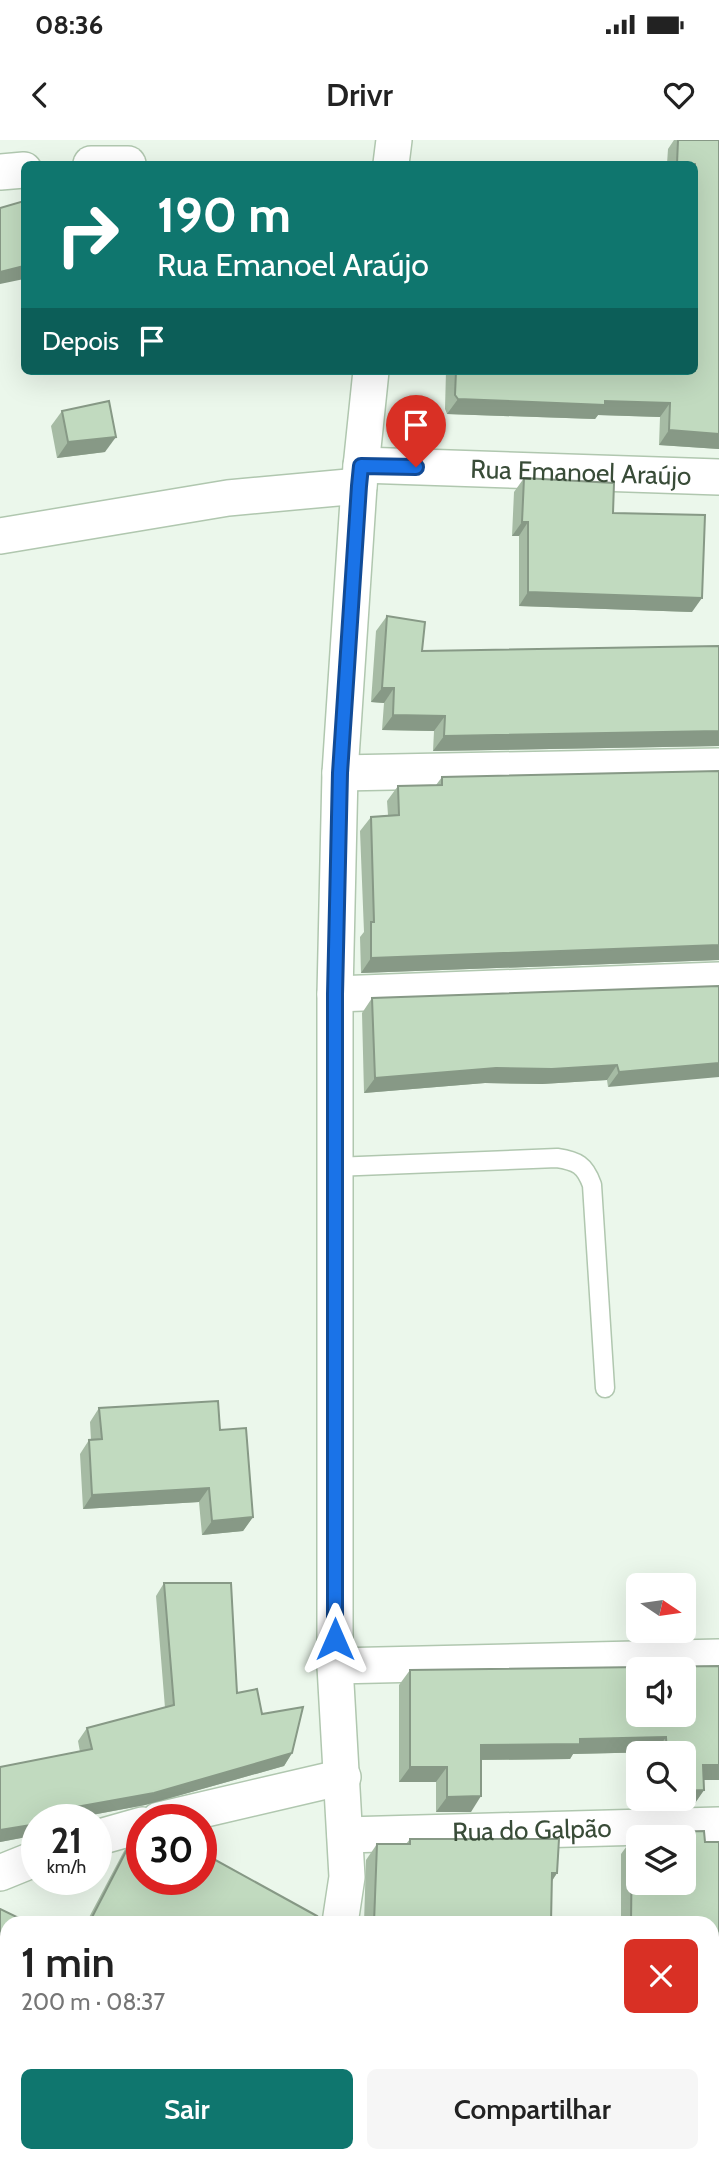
<!DOCTYPE html>
<html lang="pt">
<meta charset="utf-8">
<style>
:root{--surface:#fff;--page:#f6f6f6;--text:#222;--muted:#767676;--accent:#0f766e}
body{margin:0;font-family:Cabin,sans-serif;background:var(--page);color:var(--text);height:100vh;display:flex;flex-direction:column;font-size:26px;white-space:nowrap}
*{box-sizing:border-box;margin:0}
p{font-size:23px;color:var(--muted)}
.icon{flex:none;width:38px;height:38px;fill:none;stroke:currentColor;stroke-width:2;stroke-linecap:round;stroke-linejoin:round}
.map{position:relative;flex:1;overflow:hidden}
.sheet{position:absolute;left:0px;top:1776px;width:719px;height:247px;display:flex;flex-direction:column;background:var(--surface);border-radius:21px 21px 0 0;box-shadow:0 7px 28px #0002}
.sheet>*{flex:none}
.banner{position:absolute;left:21px;top:21px;width:677px;height:214px;border-radius:10px;box-shadow:0 7px 28px #0002;background:#0f766e;color:#fff;overflow:hidden}
.needle{width:46px;rotate:103deg}
.buttons{position:absolute;left:626px;top:1433px;display:grid;gap:14px}
.buttons a{display:grid;place-items:center;width:70px;height:70px;border-radius:10px;background:var(--surface);box-shadow:0 7px 28px #0002;font-size:35px}
.speed{position:absolute;left:21px;top:1664px;display:flex;gap:14px;font-size:35px;font-weight:700;text-align:center}
.speed>*{display:grid;place-content:center;width:91px;height:91px;border-radius:50%;background:var(--surface);box-shadow:0 7px 28px #0002;line-height:1}
.speed small{font-size:18px;font-weight:400}
.speed .limit{border:10px solid #d22;background:#fff;color:#111}
.pin{position:absolute;display:grid;place-items:center;width:60px;height:60px;color:#fff;margin:-72px -30px;border-radius:50% 50% 50% 0;rotate:-45deg;box-shadow:0 0 7px #0007}
.pin .icon{rotate:45deg}
.me{position:absolute;width:77px;margin:-38px;rotate:0deg;stroke-linejoin:round;filter:drop-shadow(0 0 5px #0008)}
.turn{display:flex;align-items:center;gap:24px;height:147px;padding:0 21px;font-size:32px}
.turn .icon{width:91px;height:91px;stroke-width:2.5}
.turn b{display:block;font-size:49px;line-height:60px}
.then{display:flex;align-items:center;height:66px;padding:0 21px;background:#0003;gap:14px;font-size:26px}
.round{display:grid;place-items:center;flex:none;width:74px;height:74px;border-radius:10px;background:var(--page)}
.summary{display:flex;align-items:center;justify-content:space-between;height:119px;padding:0 21px}
h1{font-size:42px;font-weight:600;line-height:52px}
.action{display:flex;gap:14px;margin-top:auto;padding:14px 21px}
.action a{flex:1;height:80px;border-radius:10px;background:var(--accent);color:#fff;font-size:28px;font-weight:600;line-height:80px;text-align:center}
.action a+a{background:var(--page);color:var(--text)}
.status{display:flex;justify-content:space-between;align-items:center;height:49px;padding:0 35px;background:var(--surface);direction:ltr}
.status svg{height:19px;fill:currentColor}
header{display:flex;justify-content:space-between;align-items:center;height:91px;padding:0 21px;background:var(--surface);font-size:32px;font-weight:600}
.map>svg:first-child{display:block}
.lines{fill:none;stroke-linecap:round;stroke-linejoin:round}
.service-casing{stroke:#b0c7af;stroke-width:21}
.minor-casing{stroke:#b0c7af;stroke-width:38}
.service{stroke:#fff;stroke-width:18}
.minor{stroke:#fff;stroke-width:35}
.wall{fill:#a6bba4}
.shaded-wall{fill:#879986}
.building{fill:#c1dabf;stroke:#879986;stroke-width:2;fill-rule:evenodd}
.route-casing{stroke:#114b97;stroke-width:18}
.route{stroke:#1a73e8;stroke-width:12}
.labels{text-anchor:middle;dominant-baseline:central;stroke-width:7;stroke-linejoin:round;paint-order:stroke}
.street-label{font-size:26px;fill:#394c38;stroke:#fff}
</style>
<div class="status"><b>08:36</b><svg viewBox="0 0 49 12"><path d="M0 12V9h3v3zM5 12V6h3v6zM10 12V3h3v9zM15 12V0h3v12zM26 1h20v11H26zM47 4h2v5h-2z"/></svg></div>
<header><svg class="icon" aria-label="back" viewBox="0 0 24 24"><path d="M15 5l-7 7 7 7"/></svg>Drivr<svg class="icon" aria-label="heart" viewBox="0 0 24 24"><path d="M12 20l-8-8c-3-5 5-10 8-4 3-6 11-1 8 4z"/></svg></header>
<div class="map">
<svg width="719" height="2022" viewBox="0 0 719 2022">
<rect width="100%" height="100%" fill="#ebf7eb"/>
<g class="lines">
<defs>
<path id="service" d="M334,1027L557,1018C577,1021 585,1025 592,1045L605,1248"/>
<g id="minor">
<path d="M91,24H128"/>
<path d="M391,24L394,0"/>
<path d="M0,32L24,30"/>
<path id="s1" d="M361,325L719,337"/>
<path d="M0,396L228,358L359,346"/>
<path d="M340,633L719,626"/>
<path d="M335,854L719,840"/>
<path d="M335,1526L719,1517"/>
<path d="M159,1680L343,1637"/>
<path id="s2" d="M345,1695L719,1685"/>
<path d="M96,1698L142,1685"/>
<path d="M0,1733L37,1718"/>
<path d="M340,1783L347,1737L335,1526V854L340,633L359,346L371,231"/>
<path d="M712,1990H719"/>
<path d="M242,2022L245,2016"/>
</g>
</defs>
<!-- service casing -->
<use href="#service" class="service-casing"/>
<!-- minor casing -->
<use href="#minor" class="minor-casing"/>
<!-- service -->
<use href="#service" class="service"/>
<!-- minor -->
<use href="#minor" class="minor"/>
</g>
<!-- wall -->
<g class="wall">
<path d="M674,0H719V309L659,305L660,277L598,275L595,279L447,274L445,269L446,231H695V24H667L668,9Z"/>
<path d="M62,271L105,312L57,318L51,286Z"/>
<path d="M524,338L613,373L692,472L519,466V396H512L514,352Z"/>
<path d="M387,476L422,511L719,506V606L433,611L434,591L382,590L384,563L371,562L376,491Z"/>
<path d="M719,631V820L361,833L360,797L364,792L360,691L371,677L388,675L387,661L398,646L436,645L442,637Z"/>
<path d="M719,846L608,947L607,940L542,944L485,943L364,953L362,873L372,858Z"/>
<path d="M99,1268L220,1290L253,1377L243,1391L202,1395L199,1362L83,1369L80,1314L89,1300H91L90,1282Z"/>
<path d="M164,1443L237,1553L262,1574L292,1613L284,1626L145,1665L65,1680H37V1695L0,1702V1627L80,1612L78,1601L87,1588L165,1568L156,1456Z"/>
<path d="M719,1526L704,1640V1650L693,1666L657,1667V1659H684V1614H656V1612L573,1614L570,1619L481,1620L471,1672H436V1642H399V1545L410,1530Z"/>
<path d="M668,1692L705,1702L712,1783H621V1714L632,1699L639,1743L684,1698H664Z"/>
<path d="M134,1696L313,1783H86L124,1711Z"/>
<path d="M410,1699L557,1733L552,1741L551,1783H364L366,1720L377,1704H406Z"/>
<path d="M377,2016H712L719,2022H377Z"/>
</g>
<!-- shaded-wall -->
<g class="shaded-wall">
<path d="M24,126V139L0,144V132Z"/>
<path d="M458,259L605,261L670,263L660,277L598,275L595,279L447,274Z"/>
<path d="M669,290L719,294V309L659,305Z"/>
<path d="M116,297L105,312L57,318L68,302Z"/>
<path d="M522,382H528L519,396H512Z"/>
<path d="M528,452L702,458L692,472L519,466Z"/>
<path d="M382,548H394L384,563L371,562Z"/>
<path d="M393,575L445,576L434,591L382,590Z"/>
<path d="M719,591V606L433,611L444,596Z"/>
<path d="M719,805V820L361,833L371,818Z"/>
<path d="M719,923V937L608,947L619,932Z"/>
<path d="M617,925L607,940L542,944L485,943L364,953L375,938L496,928Z"/>
<path d="M209,1348L199,1362L83,1369L92,1355Z"/>
<path d="M253,1377L243,1391L202,1395L212,1381Z"/>
<path d="M666,1597L656,1612L573,1614L570,1619L471,1620L481,1605L580,1599Z"/>
<path d="M292,1613L284,1626L145,1665L65,1680H52L59,1670Z"/>
<path d="M703,1625H719V1640H693Z"/>
<path d="M410,1627H447L436,1642H399Z"/>
<path d="M704,1650L693,1666L657,1667L662,1659H684V1651Z"/>
<path d="M481,1656L471,1672H436L447,1657Z"/>
<path d="M37,1684V1695L0,1702V1690Z"/>
<path d="M552,1733H557L547,1748Z"/>
<path d="M719,1957V1971L712,1970V1960Z"/>
</g>
<!-- building -->
<g class="building">
<path d="M678,0H719V294L669,290L670,263L605,261V265L458,259L455,255L456,231H695V24H677Z"/>
<path d="M24,61V126L0,132V68Z"/>
<path d="M109,261L116,297L68,302L62,271Z"/>
<path d="M524,338L614,343L613,373L705,375L702,458L528,452V382H522Z"/>
<path d="M387,476L425,482L422,511L719,506V591L444,596L445,576L393,575L394,548H382Z"/>
<path d="M719,631V805L371,818V782H374L371,677L399,675L398,646L442,645V637Z"/>
<path d="M719,846V923L619,932L617,925L552,929L496,928L375,938L372,858Z"/>
<path d="M218,1261L220,1290L246,1288L253,1377L212,1381L209,1348L92,1355L89,1300L102,1299L99,1268Z"/>
<path d="M164,1443H231L237,1553L257,1549L262,1574L303,1567L292,1613L154,1653L59,1670L61,1679L37,1680V1684L0,1690V1627L92,1609L87,1588L174,1565Z"/>
<path d="M719,1526V1625H703L704,1650L684,1651V1614H667L666,1597L580,1599V1604L481,1605V1656L447,1657V1627H410V1530ZM639,1530H684V1575H639Z"/>
<path d="M704,1691L705,1702H719V1957L712,1960V1783H631L632,1699H639V1743H684V1698H669L668,1692Z"/>
<path d="M142,1694V1740H201V1712L317,1776L313,1783H89L134,1696Z"/>
<path d="M410,1699H559L557,1733H552L551,1783H374L377,1704H410Z"/>
<path d="M0,1769L29,1783H7V2016H215L211,2022H0Z"/>
<path d="M712,1992L719,1993V2022H388V2016H712Z"/>
</g>
<g class="lines">
<defs>
<path id="route" d="M335,1499V854L340,633L359,346L361,326L416,327"/>
</defs>
<!-- route casing -->
<use href="#route" class="route-casing"/>
<!-- route -->
<use href="#route" class="route"/>
</g>
<g class="labels">
<!-- street labels -->
<g class="street-label">
<text stroke="none"><textPath href="#s1" startOffset="220">Rua Emanoel Araújo</textPath></text>
<text stroke="none"><textPath href="#s2" startOffset="187">Rua do Galpão</textPath></text>
</g>
</g>
</svg>
<div class="buttons">
<a><svg class="needle" viewBox="-14 -14 28 28"><path d="M0-13l5 13h-10z" fill="#e53935"/><path d="M0 13l5-13h-10z" fill="#767676"/></svg></a>
<a><svg class="icon" aria-label="sound" viewBox="0 0 24 24"><path d="M4 9h4l5-4v14l-5-4H4zM17 9q2 3 0 6"/></svg></a>
<a><svg class="icon" aria-label="search" viewBox="0 0 24 24"><circle cx="10" cy="10" r="6"/><path d="M15 15l6 6"/></svg></a>
<a><svg class="icon" aria-label="layers" viewBox="0 0 24 24"><path d="M12 4l9 5-9 5-9-5zM3 14l9 5 9-5"/></svg></a>
</div>
<div class="speed"><div>21<small>km/h</small></div><div class="limit">30</div></div>
<div class="pin" style="left:416px;top:327px;background:#d93025"><svg class="icon" aria-label="arrive" viewBox="0 0 24 24"><path d="M6 21V4h12l-3 4 3 4H6"/></svg></div>
<svg class="me" style="left:335px;top:1499px" viewBox="-20 -20 40 40"><path d="M0-17L14 15 0 8-14 15z" fill="#1a73e8" stroke="#fff" stroke-width="4"/></svg>
<div class="banner">
<div class="turn"><svg class="icon" aria-label="right" viewBox="0 0 24 24"><path d="M7 20v-9h11M14 6l5 5-5 5"/></svg><div><b>190 m</b>Rua Emanoel Araújo</div></div>
<div class="then">Depois<svg class="icon" aria-label="arrive" viewBox="0 0 24 24"><path d="M6 21V4h12l-3 4 3 4H6"/></svg></div>
</div>
<section class="sheet">
<div class="summary"><div><h1>1 min</h1><p>200 m · 08:37</p></div><a class="round" style="background:#d93025;color:#fff"><svg class="icon" aria-label="close" viewBox="0 0 24 24"><path d="M6 6l12 12M18 6L6 18"/></svg></a></div>
<div class="action"><a>Sair</a><a>Compartilhar</a></div>
</section>
</div>
